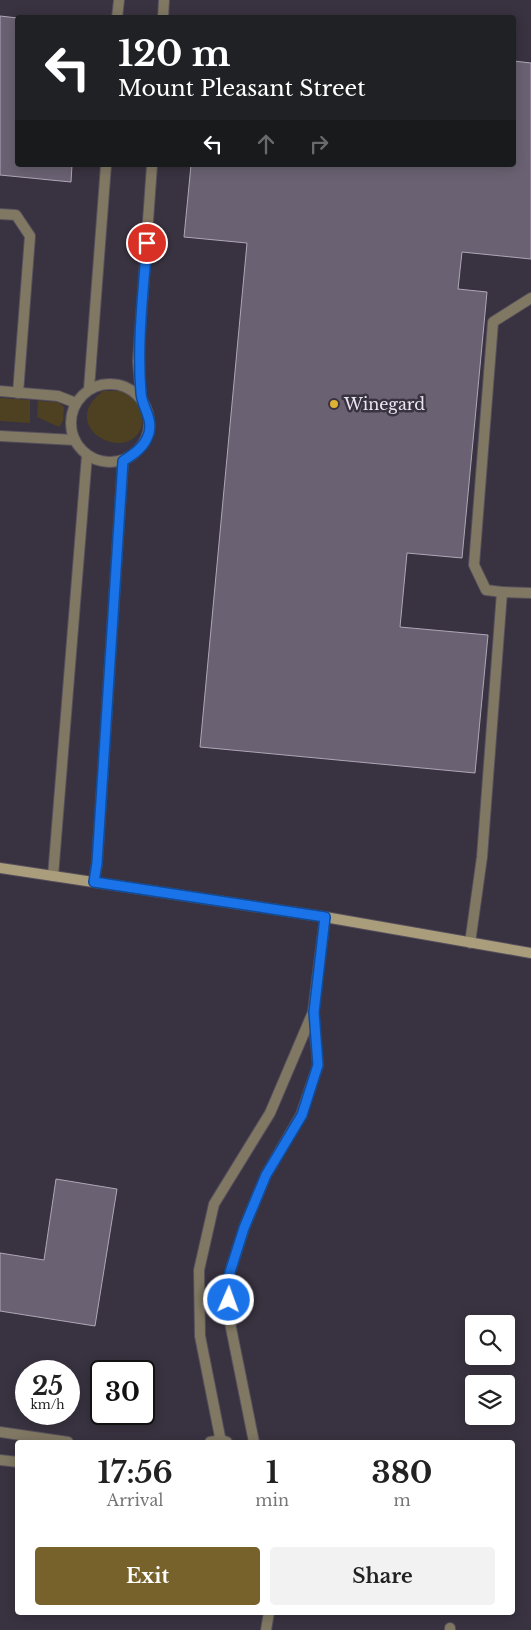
<!DOCTYPE html>
<style>
:root{--surface:#fff;--page:#f2f2f2;--text:#222;--muted:#767676;--accent:#76622a}
body{margin:0;font-family:"Libre Baskerville",serif;background:var(--page);color:var(--text);height:100vh;display:flex;flex-direction:column;font-size:19px;white-space:nowrap}
*{box-sizing:border-box;margin:0}
p{font-size:16px;color:var(--muted)}
.icon{flex:none;width:28px;height:28px;fill:none;stroke:currentColor;stroke-width:2;stroke-linecap:round;stroke-linejoin:round}
.map{position:relative;flex:1;overflow:hidden}
.panel{position:absolute;left:15px;top:1440px;width:500px;height:175px;display:flex;flex-direction:column;background:var(--surface);border-radius:5px;box-shadow:0 2px 12px #0003}
.panel>*{flex:none}
.hud{position:absolute;left:15px;top:15px;width:501px;height:152px;border-radius:5px;box-shadow:0 2px 12px #0003;background:#202124;color:#fff;overflow:hidden}
.buttons{position:absolute;left:465px;top:1315px;display:grid;gap:10px}
.buttons a{display:grid;place-items:center;width:50px;height:50px;border-radius:5px;background:var(--surface);box-shadow:0 2px 12px #0003;font-size:25px}
.speed{position:absolute;left:15px;top:1360px;display:flex;gap:10px;font-size:25px;font-weight:700;text-align:center}
.speed>*{display:grid;place-content:center;width:65px;height:65px;border-radius:50%;background:var(--surface);box-shadow:0 2px 12px #0003;line-height:1}
.speed small{font-size:12px;font-weight:400}
.speed .limit{border:2px solid #111;border-radius:8px;background:#fff;color:#111}
.pin{position:absolute;display:grid;place-items:center;width:42px;height:42px;color:#fff;margin:-21px;border:2px solid #fff;border-radius:50%;box-shadow:0 1px 5px #0007}
.me{position:absolute;width:55px;margin:-28px;rotate:2deg;stroke-linejoin:round;filter:drop-shadow(0 0 4px #0008)}
.turn{display:flex;align-items:center;gap:18px;height:105px;padding:0 20px;font-size:22px}
.turn .icon{width:65px;height:65px;stroke-width:2.5}
.turn b{display:block;font-size:35px;line-height:42px}
.lanes{display:flex;align-items:center;height:48px;padding:0 20px;background:#0003;justify-content:center;gap:25px;direction:ltr}
.lanes .off{opacity:.35}
.eta{display:flex;justify-content:space-evenly;align-items:center;height:85px;text-align:center}
.eta b{font-size:30px;font-weight:700;line-height:35px}
.cta{display:flex;gap:10px;margin-top:auto;padding:10px 20px}
.cta a{flex:1;height:58px;border-radius:5px;background:var(--accent);color:#fff;font-size:20px;font-weight:700;line-height:58px;text-align:center}
.cta a+a{background:var(--page);color:var(--text)}
.map>svg:first-child{display:block}
.green{fill:#4e4121}
.building{fill:#6a6272;stroke:#afa7b8}
.lines{fill:none;stroke-linecap:round;stroke-linejoin:round}
.service-casing{stroke:#554f5c;stroke-width:12}
.minor-casing{stroke:#554f5c;stroke-width:12}
.secondary-casing{stroke:#554f5c;stroke-width:12}
.service{stroke:#807863;stroke-width:10}
.minor{stroke:#807863;stroke-width:10}
.secondary{stroke:#aa9d7b;stroke-width:10}
.route-casing{stroke:#114b97;stroke-width:12}
.route{stroke:#1a73e8;stroke-width:9}
.poi-dot{fill:#ddb133;stroke:#393240;stroke-width:2}
.labels{text-anchor:middle;dominant-baseline:central;stroke-width:5;stroke-linejoin:round;paint-order:stroke}
.poi-label{font-size:16px;fill:#eae6ef;stroke:#393240;text-anchor:start}
</style>
<div class="map">
<svg width="531" height="1630" viewBox="0 0 531 1630">
<rect width="100%" height="100%" fill="#393240"/>
<!-- green -->
<g class="green">
<path d="M103,391H126L141,405C141,411 143,419 142,425C132,461 73,437 90,405C92,400 99,395 103,391Z"/>
<path d="M0,398L30,400V423L0,421Z"/>
<path d="M38,401L58,402L64,407L63,421L59,427L37,417Z"/>
</g>
<!-- building -->
<g class="building">
<path d="M0,16L18,18V165H72L71,182L0,175Z"/>
<path d="M514,61L531,63V259L462,252L458,289L487,292L462,558L407,553L400,627L488,635L475,773L200,747L247,243L184,237L191,165H514Z"/>
<path d="M56,1179L117,1189L95,1326L0,1311V1253L44,1260Z"/>
</g>
<g class="lines">
<defs>
<g id="service">
<path d="M117,18L119,0"/>
<path d="M163,18L164,0"/>
<path d="M0,214L16,215L30,236L18,393"/>
<circle cx="110" cy="423" r="39"/>
<path d="M89,389L106,165"/>
<path d="M0,391L58,396L76,403"/>
<path d="M141,397L138,361L152,165"/>
<path d="M0,436L75,440"/>
<path d="M502,592L486,590L474,565L493,322L531,298"/>
<path d="M53,876L87,455"/>
<path d="M94,882L97,863L123,461"/>
<path d="M470,943L482,857L502,592L531,593"/>
<path d="M450,1630V1628"/>
</g>
<g id="minor">
<path d="M0,1432L68,1442"/>
<path d="M210,1442L221,1440L227,1442"/>
<path d="M221,1442L200,1336L199,1270L214,1204L270,1113L313,1012"/>
<path d="M254,1442L228,1313L230,1272L244,1228L266,1175L301,1115L318,1065L313,1012L325,917"/>
<path d="M0,1460L18,1462"/>
<path d="M266,1630L269,1612"/>
</g>
<path id="secondary" d="M0,868L325,917L531,953"/>
</defs>
<!-- service casing -->
<use href="#service" class="service-casing"/>
<!-- minor casing -->
<use href="#minor" class="minor-casing"/>
<!-- secondary casing -->
<use href="#secondary" class="secondary-casing"/>
<!-- service -->
<use href="#service" class="service"/>
<!-- minor -->
<use href="#minor" class="minor"/>
<!-- secondary -->
<use href="#secondary" class="secondary"/>
</g>
<g class="lines">
<defs>
<path id="route" d="M147,243C143,293 137,343 141,393C142,407 153,418 149,433C145,447 134,454 123,461L97,863L94,882L325,917L314,1012L318,1065L302,1115L266,1175L244,1228L230,1272L229,1300"/>
</defs>
<!-- route casing -->
<use href="#route" class="route-casing"/>
<!-- route -->
<use href="#route" class="route"/>
</g>
<!-- markers -->
<circle class="poi-dot" cx="334" cy="404" r="5"/>
<g class="labels">
<!-- poi labels -->
<g class="poi-label">
<text x="344" y="404">Winegard</text>
</g>
</g>
</svg>
<div class="buttons">
<a><svg class="icon" aria-label="search" viewBox="0 0 24 24"><circle cx="10" cy="10" r="6"/><path d="M15 15l6 6"/></svg></a>
<a><svg class="icon" aria-label="layers" viewBox="0 0 24 24"><path d="M12 4l9 5-9 5-9-5zM3 14l9 5 9-5"/></svg></a>
</div>
<div class="speed"><div>25<small>km/h</small></div><div class="limit">30</div></div>
<div class="pin" style="left:147px;top:243px;background:#d93025"><svg class="icon" aria-label="arrive" viewBox="0 0 24 24"><path d="M6 21V4h12l-3 4 3 4H6"/></svg></div>
<svg class="me" style="left:229px;top:1300px" viewBox="-20 -20 40 40"><circle r="17" fill="#1a73e8" stroke="#fff" stroke-width="3"/><path d="M0-11L8 9 0 5-8 9z" fill="#fff"/></svg>
<div class="hud">
<div class="turn"><svg class="icon" aria-label="left" viewBox="0 0 24 24"><path d="M17 20v-9H6M10 6l-5 5 5 5"/></svg><div><b>120 m</b>Mount Pleasant Street</div></div>
<div class="lanes"><svg class="icon" aria-label="left" viewBox="0 0 24 24"><path d="M17 20v-9H6M10 6l-5 5 5 5"/></svg><svg class="icon off" aria-label="ahead" viewBox="0 0 24 24"><path d="M12 20V5M6 11l6-6 6 6"/></svg><svg class="icon off" aria-label="right" viewBox="0 0 24 24"><path d="M7 20v-9h11M14 6l5 5-5 5"/></svg></div>
</div>
<section class="panel">
<div class="eta">
<div><b>17:56</b><p>Arrival</p></div>
<div><b>1</b><p>min</p></div>
<div><b>380</b><p>m</p></div>
</div>
<div class="cta"><a>Exit</a><a>Share</a></div>
</section>
</div>
